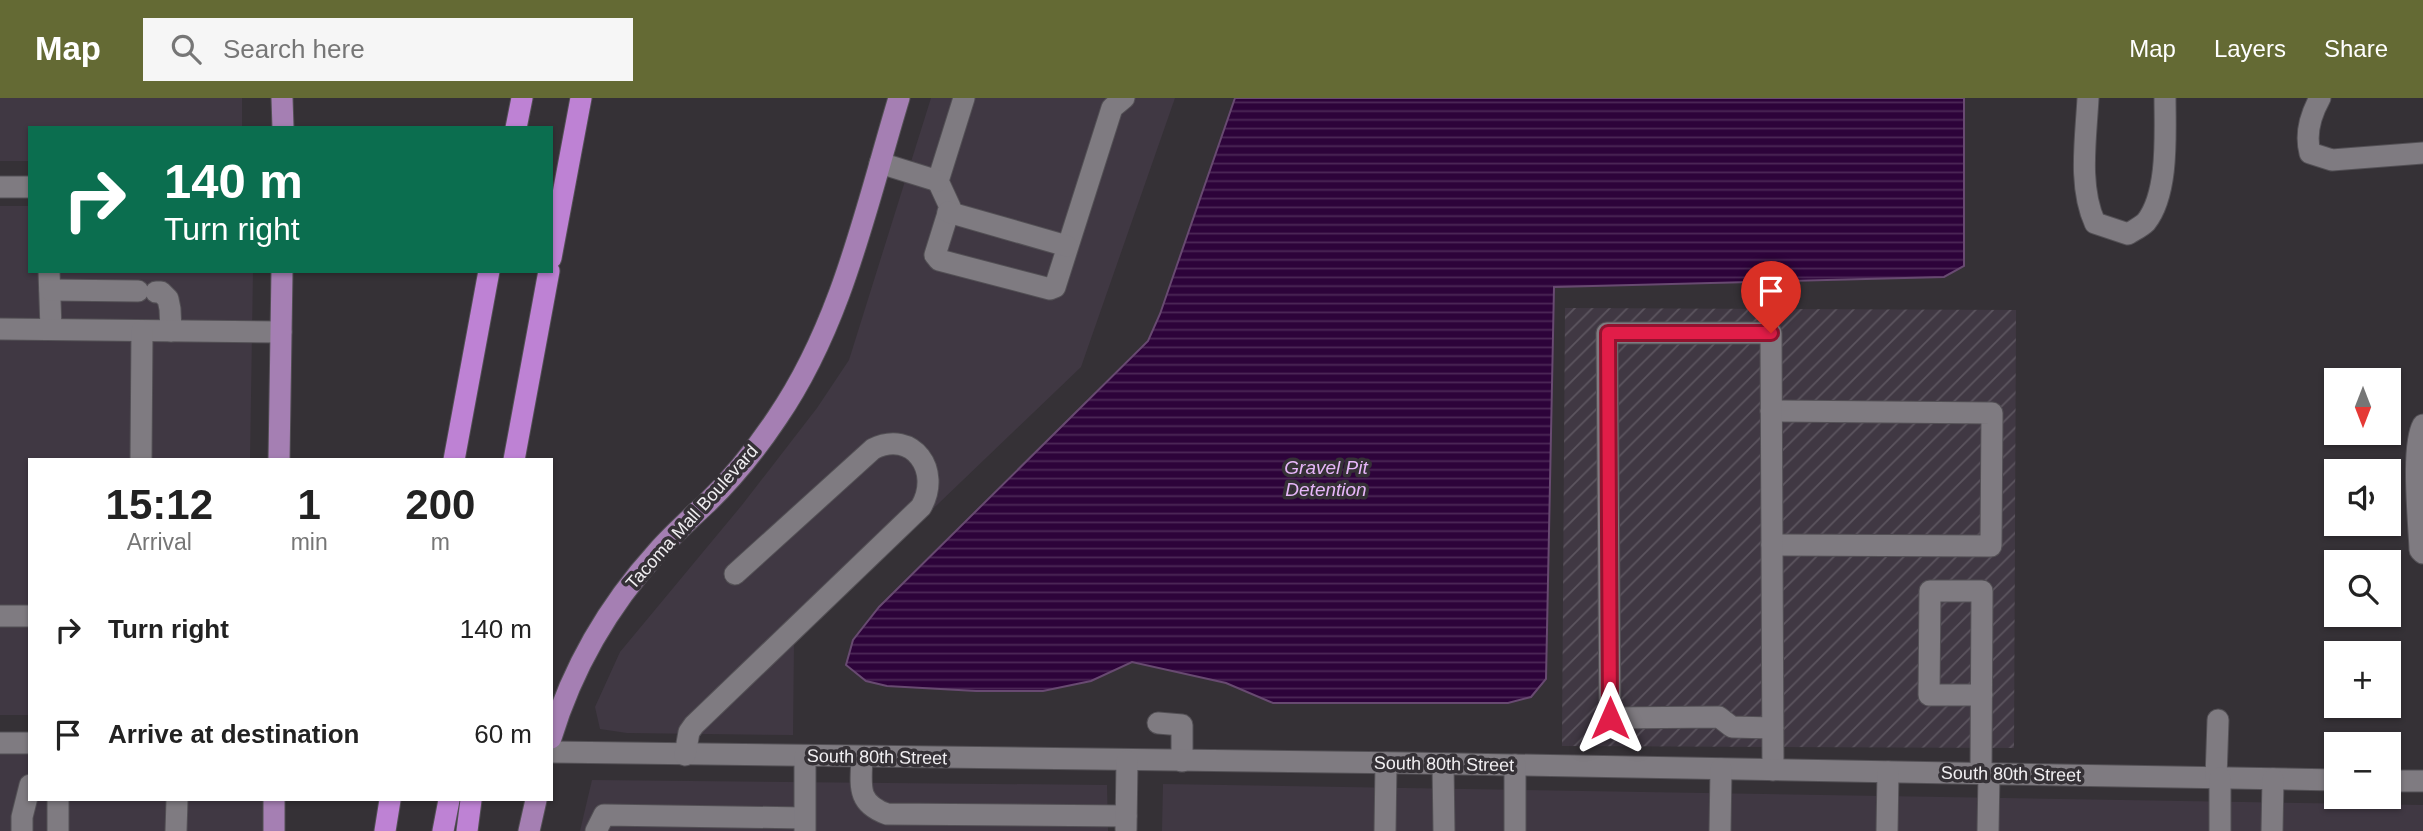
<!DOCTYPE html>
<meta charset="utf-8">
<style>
:root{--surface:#fff;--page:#f6f6f6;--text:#222;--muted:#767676;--accent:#646a34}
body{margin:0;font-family:Arial,sans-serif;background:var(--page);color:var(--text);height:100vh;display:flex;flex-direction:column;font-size:26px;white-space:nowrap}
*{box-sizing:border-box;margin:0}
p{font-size:23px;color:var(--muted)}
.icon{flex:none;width:38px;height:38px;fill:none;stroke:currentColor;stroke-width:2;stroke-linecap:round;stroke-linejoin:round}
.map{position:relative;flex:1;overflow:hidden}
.sheet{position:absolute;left:28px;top:360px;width:525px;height:343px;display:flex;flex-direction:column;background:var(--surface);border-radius:0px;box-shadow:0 2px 5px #0004}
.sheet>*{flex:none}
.hud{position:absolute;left:28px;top:28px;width:525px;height:147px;border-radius:0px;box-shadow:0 2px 5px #0004;background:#0b6e4f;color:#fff;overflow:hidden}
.needle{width:46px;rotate:180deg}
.controls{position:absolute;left:2324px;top:270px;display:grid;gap:14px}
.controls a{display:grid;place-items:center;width:77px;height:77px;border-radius:0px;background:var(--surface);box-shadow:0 2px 5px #0004;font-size:35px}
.pin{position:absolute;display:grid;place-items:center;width:60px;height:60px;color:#fff;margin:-72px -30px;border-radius:50% 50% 50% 0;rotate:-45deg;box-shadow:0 0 7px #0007}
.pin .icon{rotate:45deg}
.me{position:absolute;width:77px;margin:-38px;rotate:0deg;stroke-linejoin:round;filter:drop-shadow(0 0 5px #0008)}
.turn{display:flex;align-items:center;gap:24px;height:147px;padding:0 21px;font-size:32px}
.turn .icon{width:91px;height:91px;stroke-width:2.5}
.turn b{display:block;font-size:49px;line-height:60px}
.eta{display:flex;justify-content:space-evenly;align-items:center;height:119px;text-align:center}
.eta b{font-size:42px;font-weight:600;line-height:49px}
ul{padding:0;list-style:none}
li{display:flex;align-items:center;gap:21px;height:105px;padding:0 21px}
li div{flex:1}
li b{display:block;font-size:26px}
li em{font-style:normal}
header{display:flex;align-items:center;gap:42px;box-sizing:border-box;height:98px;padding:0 35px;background:var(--accent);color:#fff}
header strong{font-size:33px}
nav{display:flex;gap:38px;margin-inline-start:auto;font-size:24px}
.search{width:490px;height:63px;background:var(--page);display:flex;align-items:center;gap:18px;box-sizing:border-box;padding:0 24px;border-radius:0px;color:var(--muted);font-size:26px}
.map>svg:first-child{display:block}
.built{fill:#403843}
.industrial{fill:url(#industrial-furrows)}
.water{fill:url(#water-rules);stroke:#684a71;stroke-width:2}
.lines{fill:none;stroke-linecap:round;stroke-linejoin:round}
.minor-casing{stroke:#535055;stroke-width:23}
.major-casing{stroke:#535055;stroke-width:23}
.highway-casing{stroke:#535055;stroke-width:23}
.minor{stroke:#7f7b81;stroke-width:21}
.major{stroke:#a57fb3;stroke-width:21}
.highway{stroke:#be82d4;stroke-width:21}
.route-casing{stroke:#92132f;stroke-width:18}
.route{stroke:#e11d48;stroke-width:12}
.labels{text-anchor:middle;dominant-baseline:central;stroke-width:7;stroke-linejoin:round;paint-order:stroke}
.street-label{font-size:18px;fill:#f0eef1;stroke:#353136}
.water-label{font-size:19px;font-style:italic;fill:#e7b6f9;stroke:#353136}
</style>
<header>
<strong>Map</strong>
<div class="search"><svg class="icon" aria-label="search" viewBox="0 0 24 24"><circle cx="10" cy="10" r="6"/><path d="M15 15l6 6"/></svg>Search here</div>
<nav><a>Map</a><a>Layers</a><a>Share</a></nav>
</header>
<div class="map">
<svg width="2423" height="733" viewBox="0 0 2423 733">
<defs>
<pattern id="industrial-furrows" width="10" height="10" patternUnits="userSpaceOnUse" patternTransform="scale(1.75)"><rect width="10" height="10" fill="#403843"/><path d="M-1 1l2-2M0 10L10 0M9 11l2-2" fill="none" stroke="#5c555f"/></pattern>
<pattern id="water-rules" width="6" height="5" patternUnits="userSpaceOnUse" patternTransform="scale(1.75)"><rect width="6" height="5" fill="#2d033a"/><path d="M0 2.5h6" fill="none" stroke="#4c2857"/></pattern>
</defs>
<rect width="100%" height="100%" fill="#353136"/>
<!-- built -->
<g class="built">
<path d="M0,0H242V30H30V63H0Z"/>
<path d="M931,0H1175L1081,269L794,544L793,637L627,635L600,631L595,609L620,554L742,407L817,310L849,262Z"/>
<path d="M0,108H30V173H253L250,362H30V617H0Z"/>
<path d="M0,645H30V702H274V733H0Z"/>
<path d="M592,682L1107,687L1108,733H580Z"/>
<path d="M1163,686L2423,707V733H1162Z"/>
</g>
<!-- industrial -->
<path class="industrial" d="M1565,210L2016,212L2014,650L1562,648Z"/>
<!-- water -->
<path class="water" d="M1235,0H1964V168L1944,179L1554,189L1546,581L1531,599L1508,605H1273L1226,585L1132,564L1091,583L1043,593H976L887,588L866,583L846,567L853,542L879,509L1148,243L1160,216Z"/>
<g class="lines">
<defs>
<g id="minor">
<path d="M964,0L938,83L950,109L935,157L939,162L1050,191L1055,189L1112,10L1124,0"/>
<path d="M2088,0C2086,40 2078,88 2095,125L2128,136C2134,132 2141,129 2146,124C2169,95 2165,35 2165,0"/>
<path d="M2320,0C2310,18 2305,36 2310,55L2332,62L2423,55"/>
<path d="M880,65L938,83"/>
<path d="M0,89H30"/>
<path d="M948,114L1067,148"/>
<path d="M49,173L51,231"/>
<path d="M50,192L138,193"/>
<path d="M156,194H161L168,201L170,211L171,233"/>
<path d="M0,231L281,234"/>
<path d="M1771,313L1992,315L1991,448L1772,447"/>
<path d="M2423,327C2411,348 2419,425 2420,452L2423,455"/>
<path d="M141,362L142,233"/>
<path d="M0,518H30"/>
<path d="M1158,625L1182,627V663"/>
<path d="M1773,630L1732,629L1719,619L1610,620L1607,235H1771L1773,672"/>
<path d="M0,645H30"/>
<path d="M551,654L1409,665L2336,682"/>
<path d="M685,657L689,634L694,627L921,409C942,373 913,331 873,351L735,476"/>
<path d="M862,659C861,687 856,705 887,716L1126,718"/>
<path d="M1443,666L1444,733"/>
<path d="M1515,667V733"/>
<path d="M1981,675L1982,493H1930L1929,597H1982"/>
<path d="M2216,680L2218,622"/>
<path d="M2389,683H2423"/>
<path d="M58,702V733"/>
<path d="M1126,731L1127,663"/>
<path d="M22,733V719L30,687"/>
<path d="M176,733L177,702"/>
<path d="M596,733L604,717L804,720"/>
<path d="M805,733V658"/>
<path d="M1385,733L1386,665"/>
<path d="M1720,733L1721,671"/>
<path d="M1887,733L1888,674"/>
<path d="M1988,733L1989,676"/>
<path d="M2220,733V680"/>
<path d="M2272,733L2273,681"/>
</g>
<g id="major">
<path d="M282,0L283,30"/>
<path d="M279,362L282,173"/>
<path d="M551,640C572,571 609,507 658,453C673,436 690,421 707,405C733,380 757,350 777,320C842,225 866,109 899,0"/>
<path d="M274,733V702"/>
<path d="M529,733L536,702"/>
</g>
<g id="highway">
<path d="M516,30L522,0"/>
<path d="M551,160L581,0"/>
<path d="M454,362L489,173"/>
<path d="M514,362L549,173"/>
<path d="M385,733L390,702"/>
<path d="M443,733L449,702"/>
<path d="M467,733L471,702"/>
</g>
</defs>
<!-- minor casing -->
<use href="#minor" class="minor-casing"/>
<!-- major casing -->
<use href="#major" class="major-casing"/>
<!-- highway casing -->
<use href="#highway" class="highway-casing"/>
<!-- minor -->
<use href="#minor" class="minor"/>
<!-- major -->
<use href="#major" class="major"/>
<!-- highway -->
<use href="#highway" class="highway"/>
</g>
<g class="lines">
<defs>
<path id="route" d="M1610,620L1608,235H1771"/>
</defs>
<!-- route casing -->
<use href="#route" class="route-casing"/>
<!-- route -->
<use href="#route" class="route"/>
</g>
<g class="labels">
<!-- street labels -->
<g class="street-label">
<text transform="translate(692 419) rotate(-48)">Tacoma Mall Boulevard</text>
<text transform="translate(877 659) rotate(1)">South 80th Street</text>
<text transform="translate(1444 666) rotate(1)">South 80th Street</text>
<text transform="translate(2011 676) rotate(1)">South 80th Street</text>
</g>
<!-- water labels -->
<g class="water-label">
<text x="1326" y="369">Gravel Pit<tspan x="1326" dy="22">Detention</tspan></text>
</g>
</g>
</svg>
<div class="controls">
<a><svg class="needle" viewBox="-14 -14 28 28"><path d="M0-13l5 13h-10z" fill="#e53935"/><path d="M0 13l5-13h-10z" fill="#767676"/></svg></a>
<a><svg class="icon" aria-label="sound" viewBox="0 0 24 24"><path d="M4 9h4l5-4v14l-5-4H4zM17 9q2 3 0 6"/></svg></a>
<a><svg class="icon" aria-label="search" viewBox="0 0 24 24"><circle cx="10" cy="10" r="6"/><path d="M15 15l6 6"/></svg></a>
<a>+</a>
<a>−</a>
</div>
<div class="pin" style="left:1771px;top:235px;background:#d93025"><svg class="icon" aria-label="arrive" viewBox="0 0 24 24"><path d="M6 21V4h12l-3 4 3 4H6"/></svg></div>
<svg class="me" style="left:1610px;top:620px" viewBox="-20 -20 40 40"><path d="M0-17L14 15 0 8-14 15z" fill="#e11d48" stroke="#fff" stroke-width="4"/></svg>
<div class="hud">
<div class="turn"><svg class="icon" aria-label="right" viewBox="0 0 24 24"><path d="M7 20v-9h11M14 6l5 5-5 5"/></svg><div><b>140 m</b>Turn right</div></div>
</div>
<section class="sheet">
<div class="eta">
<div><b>15:12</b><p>Arrival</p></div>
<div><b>1</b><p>min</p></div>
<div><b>200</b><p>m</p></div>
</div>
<ul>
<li><svg class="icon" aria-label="right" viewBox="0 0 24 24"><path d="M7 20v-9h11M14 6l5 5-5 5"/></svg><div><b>Turn right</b></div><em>140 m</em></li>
<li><svg class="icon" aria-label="arrive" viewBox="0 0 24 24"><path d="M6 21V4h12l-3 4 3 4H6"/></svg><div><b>Arrive at destination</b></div><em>60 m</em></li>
</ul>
</section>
</div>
